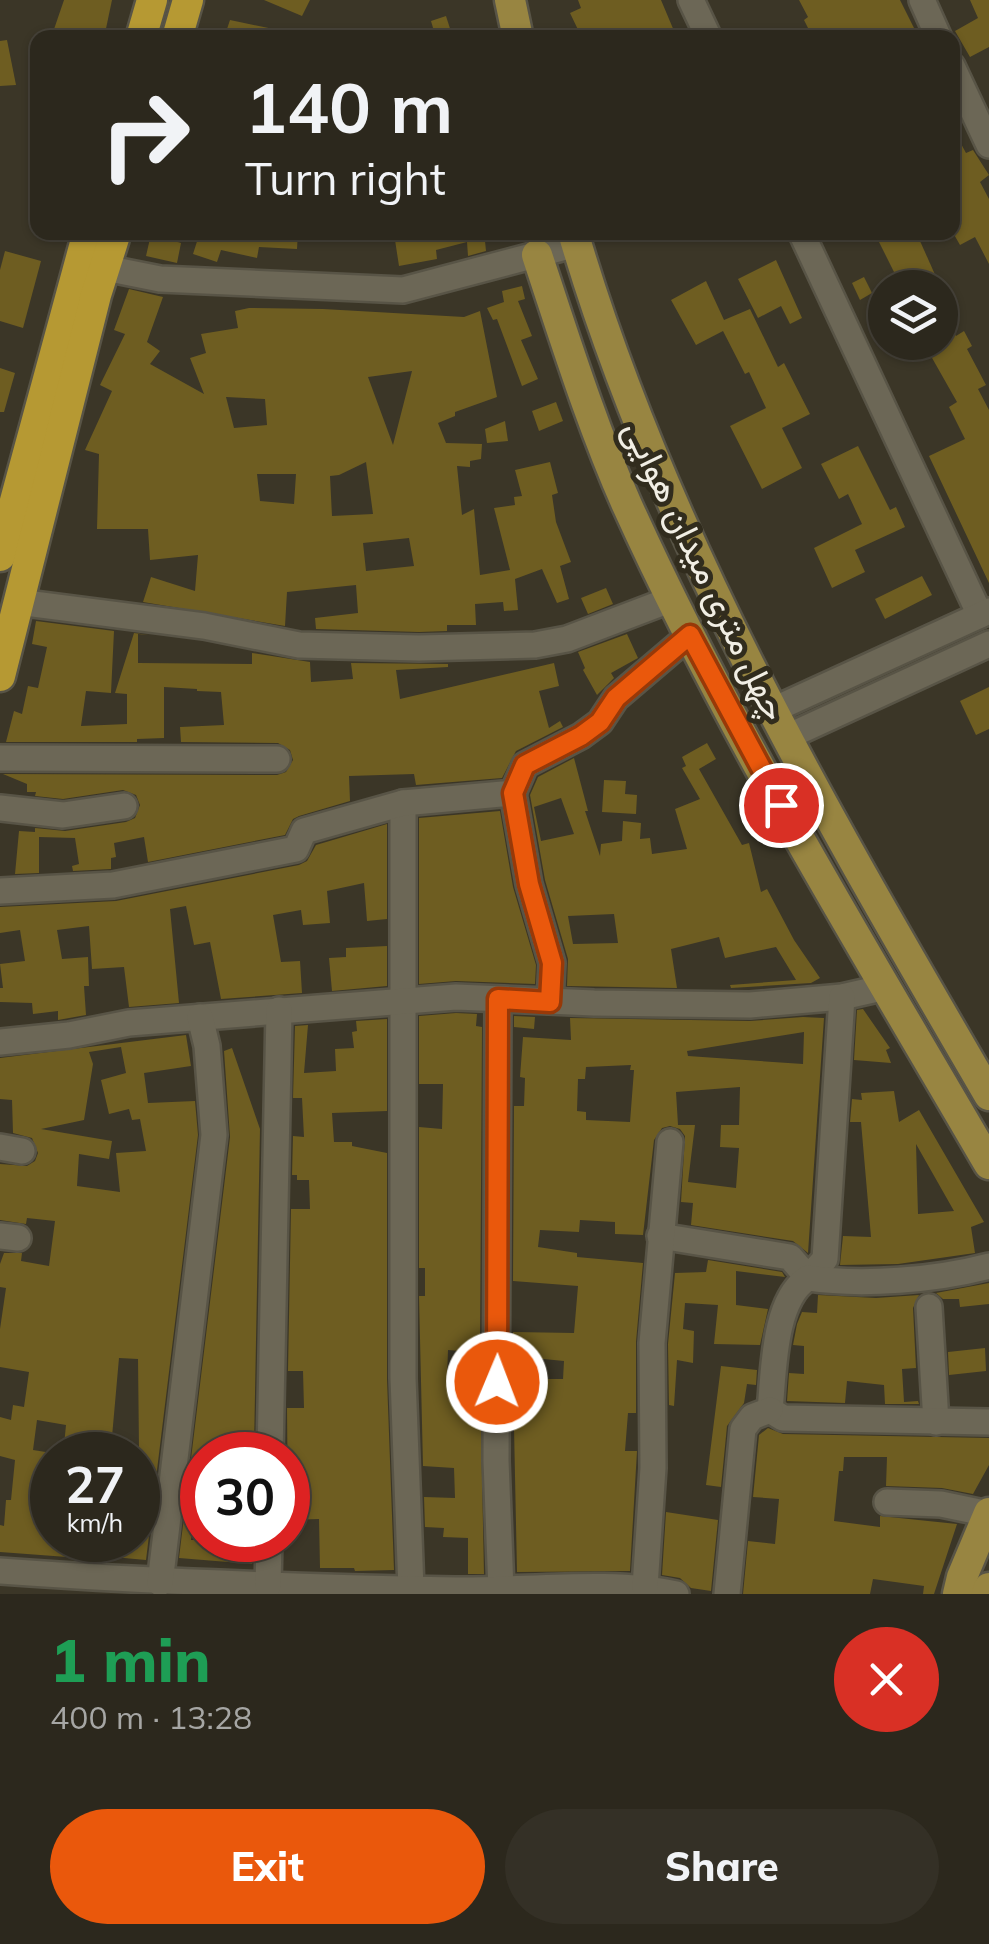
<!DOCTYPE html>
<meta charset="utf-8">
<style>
:root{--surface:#2c281d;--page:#343026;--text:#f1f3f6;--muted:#a6a6a4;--line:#48443b;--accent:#ea580c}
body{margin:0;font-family:Mulish,Vazirmatn,sans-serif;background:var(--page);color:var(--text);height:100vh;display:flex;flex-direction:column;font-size:38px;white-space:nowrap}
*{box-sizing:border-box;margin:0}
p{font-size:32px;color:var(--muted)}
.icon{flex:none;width:55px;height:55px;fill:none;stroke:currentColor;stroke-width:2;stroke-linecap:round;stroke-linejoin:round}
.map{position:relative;height:1594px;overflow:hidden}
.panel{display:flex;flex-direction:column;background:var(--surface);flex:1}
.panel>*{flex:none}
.banner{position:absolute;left:30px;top:30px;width:930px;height:210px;border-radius:20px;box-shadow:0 2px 8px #0004,0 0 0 2px var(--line);background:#2c281d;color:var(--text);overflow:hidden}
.fabs{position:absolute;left:868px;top:270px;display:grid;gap:20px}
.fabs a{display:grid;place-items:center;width:90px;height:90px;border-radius:50%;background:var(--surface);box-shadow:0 2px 8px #0004,0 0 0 2px var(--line);font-size:50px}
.speed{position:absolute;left:30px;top:1432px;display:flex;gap:20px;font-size:50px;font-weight:700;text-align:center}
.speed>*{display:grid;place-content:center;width:130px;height:130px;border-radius:50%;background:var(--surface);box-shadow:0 2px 8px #0004,0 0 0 2px var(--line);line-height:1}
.speed small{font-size:25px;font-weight:400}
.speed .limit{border:15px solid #d22;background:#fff;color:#111}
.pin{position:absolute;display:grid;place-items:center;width:85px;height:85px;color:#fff;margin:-42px;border:5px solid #fff;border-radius:50%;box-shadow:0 2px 10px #0007}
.me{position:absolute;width:110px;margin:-55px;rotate:1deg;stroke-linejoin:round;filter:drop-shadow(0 0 8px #0008)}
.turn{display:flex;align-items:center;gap:35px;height:210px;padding:0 50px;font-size:45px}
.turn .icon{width:130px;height:130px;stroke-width:2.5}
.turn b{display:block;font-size:70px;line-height:85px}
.round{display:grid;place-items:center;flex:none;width:105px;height:105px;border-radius:52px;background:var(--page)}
.head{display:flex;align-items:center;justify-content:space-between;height:170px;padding:0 50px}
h1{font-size:60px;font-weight:800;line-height:75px;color:#1e9e55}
.primary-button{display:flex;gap:20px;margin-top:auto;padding:20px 50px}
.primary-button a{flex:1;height:115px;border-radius:60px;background:var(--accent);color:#fff;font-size:40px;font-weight:800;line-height:115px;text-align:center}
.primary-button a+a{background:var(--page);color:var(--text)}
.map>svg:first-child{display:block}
.building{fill:#6e5d21;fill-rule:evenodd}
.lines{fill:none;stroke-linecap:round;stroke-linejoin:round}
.minor-casing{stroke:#585446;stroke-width:30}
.major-casing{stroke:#585446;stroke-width:35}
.highway-casing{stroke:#585446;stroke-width:35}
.minor{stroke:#6c6756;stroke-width:25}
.major{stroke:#988541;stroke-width:30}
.highway{stroke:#b69933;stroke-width:30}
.route-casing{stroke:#983908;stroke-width:25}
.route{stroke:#ea580c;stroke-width:18}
.labels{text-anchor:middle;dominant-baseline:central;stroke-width:10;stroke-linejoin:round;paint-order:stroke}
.street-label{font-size:35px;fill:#f1eee4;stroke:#312c1d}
</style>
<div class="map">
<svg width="989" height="1594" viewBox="0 0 989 1594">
<rect width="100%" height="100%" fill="#3b3627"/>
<!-- building -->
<g class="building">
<path d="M64,0H112L104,38H51Z"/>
<path d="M264,0H310L302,16Z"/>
<path d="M578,0H661L677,38H582L570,13L581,8Z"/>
<path d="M799,0H900L919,38H813L804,20L808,17Z"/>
<path d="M970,0H989V47L970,57L955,31L978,18Z"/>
<path d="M446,16L453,38H436L431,21Z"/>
<path d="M230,20L288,32L287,38H224Z"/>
<path d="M7,40L16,85L0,86V41Z"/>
<path d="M952,127L966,153L973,150L989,175L980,182L989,199V264L975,237L960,245L952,231Z"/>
<path d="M200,232H298L297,249L259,247L257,258L221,250L217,262L193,254Z"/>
<path d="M443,232H483L484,238L470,242L485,241L486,251L468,256L467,242L436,250L437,259L399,266L395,240Z"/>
<path d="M874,232H916L941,288H902Z"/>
<path d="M151,234L181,243L177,263L146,256Z"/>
<path d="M5,251L41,261L23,328L0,321V270Z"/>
<path d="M776,260L802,318L790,324L781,306L758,318L738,279Z"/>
<path d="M864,277L872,293L860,300L852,283Z"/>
<path d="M706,281L724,320L750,309L778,367L784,363L810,414L782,428L802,468L762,489L730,426L766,408L749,372L745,374L723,331L696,345L671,300Z"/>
<path d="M522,286L525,299L518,301L532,336L521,340L538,379L522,386L497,319L493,320L487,308L504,302L502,291Z"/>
<path d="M129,289L163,297L147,342L160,351L150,364L204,394L190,358L206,353L201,334L238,328L235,311L249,308L323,309L464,317L480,311L497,397L455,412V416L438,423L446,443L482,444L481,459L470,461V467L457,466L462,515L474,509L480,575L510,570L494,508L515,505L514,497L522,496L515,470L550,462L558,493L552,495L556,522L571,562L560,566L569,599L557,603L542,569L515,579L518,610L504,611L503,602L475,604L476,625H447V631L419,632L316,629L315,618L358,613L356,585L287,592L285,626L143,602L151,577L195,591L198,555L150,560L148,529H97L99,454L85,450L112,391L100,385L125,334L114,330ZM412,371L393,445L368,377ZM226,397L265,399L267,425L234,428ZM366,462L373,514L332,516L330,476L339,475ZM257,474H296L294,504L260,501ZM409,538L414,566L366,571L363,543Z"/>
<path d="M940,307L956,336L964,331L972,346L967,349L986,385L978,389L989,410V583L929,456L965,439L949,407L957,402L923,342H940Z"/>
<path d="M0,368L15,373L4,412H0Z"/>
<path d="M556,402L563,421L539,431L532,411Z"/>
<path d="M505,421L508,441L487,443L485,429Z"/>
<path d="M858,446L890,510L896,507L905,527L855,550L865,572L832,588L814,548L862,524L848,494L839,499L821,464Z"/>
<path d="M922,576L932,595L885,619L875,599Z"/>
<path d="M606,588L613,604L588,614L581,598Z"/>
<path d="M36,621L114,631L111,693L86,691L81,726L127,724V694L115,693L134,633L149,635L138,634V663L252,664V653L259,654L310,662L311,682L353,679L351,663L448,664V667L396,670L400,699L554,663L559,686L539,691L549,728L560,721L563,727L516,751L502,778L416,785L414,774L349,776L350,801L299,816L293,819L285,835L148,862L144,837L114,843L116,857L111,858V869L73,871L72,866L79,864L75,838L39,837V873L15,874L19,831L35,832V828L65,831L126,822L135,818L140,805L136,795L123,790L63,799L35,796L36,792H27V784L3,774L277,775L286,772L293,760L290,750L278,743L181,742L180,727L224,725L221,692L197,691V689L164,687V738L137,739V742H6L14,711L22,714L28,686L38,688L47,647L32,644Z"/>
<path d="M627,634L638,658L611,673L614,678L597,695L583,670L585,668L578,652Z"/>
<path d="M989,687V729L976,735L960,701Z"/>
<path d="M707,743L716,759L699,769L742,845L749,843L761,892L767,889L794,940L820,978L811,983L731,988L730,985L796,980L776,947L725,958L719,937L671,949L677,988L567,986L568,959L545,880L530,795L538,777L574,758L588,811H585L600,856L601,844L622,841L623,821L641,823L640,839L650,838L652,854L687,849L675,809L700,799L682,768L686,766L682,757ZM561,798L574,834L541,841L534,807ZM614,914L618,943L573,944L568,916Z"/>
<path d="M604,780L626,781L625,794L637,795L636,814L602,812Z"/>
<path d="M500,811L513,887L536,965L535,984L456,981L419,984V818Z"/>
<path d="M387,824V919L367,921L364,883L327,891L330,923L303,925L301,910L273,915L281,962L300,961L302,993L221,999L210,942L194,945L186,906L170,909L179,1003L129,1007L124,967L92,969L89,926L57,930L62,959L88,957L89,986H84L86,1015L58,1020V1011L33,1014L32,1003L0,1002V988H3L0,964L25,961L20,930L0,933V907L116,901L299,865L307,861L316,845Z"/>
<path d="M387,946V986L332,991L329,958L346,957V948Z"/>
<path d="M863,1009L890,1048L886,1050L891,1063L854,1060L857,1010Z"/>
<path d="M456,1013L477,1014L476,1026L482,1027L480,1349L472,1348L471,1352L448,1350L447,1379H480L484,1574H468V1538L443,1537L444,1528L425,1527L424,1497L455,1498L454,1468L423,1466L419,1296H425V1268H419V1127L442,1129L443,1084H419V1016Z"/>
<path d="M514,1016L535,1017L534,1029L514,1027Z"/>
<path d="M803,1017L824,1018L808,1253L793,1241L691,1225L693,1203L681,1202L685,1136L680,1129L670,1126L662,1128L654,1140L643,1235L615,1234V1222L580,1220L579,1232L540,1230L538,1247L577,1253V1257L643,1263L636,1342V1413H628L625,1451H637L630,1571L517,1572L513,1379H563L564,1361L513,1356V1332L574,1333L578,1286L513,1281L514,1106H524L525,1078L520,1077L523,1037L571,1040L570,1018L750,1021ZM804,1032L803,1064L688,1056L687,1051ZM631,1065L630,1070H634L630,1122L586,1120V1112L577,1111L578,1079H585L586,1067ZM740,1087L739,1125H721L720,1147L739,1148L736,1188L688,1182L695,1125H678L676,1092Z"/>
<path d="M387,1019V1111L332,1113L334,1142H352V1146L387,1153V1379L394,1570L355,1571L354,1568H320L319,1519L288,1520L287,1408H304L303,1371H288L291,1209H310L309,1180H297V1175H292L293,1136L304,1137L302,1098H293L295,1026L308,1025L304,1073L336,1071L335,1049L354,1048L352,1032L357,1031L356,1021Z"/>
<path d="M186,1035L191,1066L144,1073L148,1103L195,1101L198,1135L146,1560L113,1557V1540H140L138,1359L119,1358L111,1448L98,1446L95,1455H63L66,1425L37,1420L33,1450L52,1453V1540H69L67,1557L0,1552V1525L4,1526L6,1500H11L15,1460L0,1456V1417L11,1420L13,1405L24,1407L29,1372L0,1367V1329L6,1288L0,1287V1264L4,1253H22L21,1261L49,1266L55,1221L27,1218L26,1224L0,1220V1164L27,1166L35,1161L38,1153L32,1138L13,1133L12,1100L0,1099V1058ZM121,1047L126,1073L101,1080L109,1114L129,1109L132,1120L140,1119L146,1151L116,1153L120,1192L77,1186L79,1154L109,1159L112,1141L41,1129L84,1120L93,1064L89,1052Z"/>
<path d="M232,1048L260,1129L254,1447L242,1446V1455H202V1505L195,1504L191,1540H253L252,1564L179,1558L230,1137L224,1051Z"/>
<path d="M894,1091L899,1122L919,1110L984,1222L971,1227L975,1253L898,1264L840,1265L843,1236L871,1237L861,1122H850L852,1099L862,1100L861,1093ZM916,1144L954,1211L918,1214Z"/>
<path d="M708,1260L782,1272L785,1277L736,1271V1305L768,1309L760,1345L714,1344L718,1305L685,1303L683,1329L694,1331L693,1363L677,1360L674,1406L669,1405L668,1344L675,1273L706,1272Z"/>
<path d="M989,1283V1304L960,1307L959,1299H943L936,1293Z"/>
<path d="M818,1295L876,1298L919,1295L913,1308L916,1368L902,1369L904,1402L918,1401L919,1404H885L884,1385L847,1381L845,1403L787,1401L789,1373L804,1374V1346L793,1345L797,1324L802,1312L817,1313Z"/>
<path d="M985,1348L986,1371L949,1375L948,1352Z"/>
<path d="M721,1366L757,1370L756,1385L747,1384L744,1403L727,1426L721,1487L706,1485Z"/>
<path d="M768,1428L783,1434L989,1438V1465L973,1494L942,1488L886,1486L887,1457H844L843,1471H839L834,1521L880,1527V1516L957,1524L934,1594H923L924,1586L873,1579L870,1594H743L748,1541L775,1544L779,1499L753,1497L759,1435Z"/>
<path d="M666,1512L718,1520L711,1591L691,1588L680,1578L662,1575Z"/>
</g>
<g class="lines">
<defs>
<g id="minor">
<path d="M691,0L709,38"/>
<path d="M922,0L939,38"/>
<path d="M952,66L989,145"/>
<path d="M801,232L980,615"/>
<path d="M105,268L160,279L403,290L577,244"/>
<path d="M18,602L204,626L299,645L419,648L535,645L567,639L672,599"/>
<path d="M773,710L989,611"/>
<path d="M787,737L989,644"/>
<path d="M0,758L277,759"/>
<path d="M513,793L529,884L552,963L550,1001"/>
<path d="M403,803V1378L411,1589"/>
<path d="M0,808L63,815L124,806"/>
<path d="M0,891L113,885L296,849L304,831L403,803L513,793L525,765L581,736L600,722L616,698L690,635"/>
<path d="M498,999L496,1461L501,1590"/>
<path d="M0,1042L69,1035L129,1023L456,997L594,1003L750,1005L842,997L886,987"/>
<path d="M0,1147L22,1151"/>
<path d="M0,1236L18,1238"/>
<path d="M660,1236L790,1257L808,1278L825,1259L842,997"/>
<path d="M929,1307L936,1422"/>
<path d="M770,1410C774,1372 773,1300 808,1278C862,1286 936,1280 989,1266"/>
<path d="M770,1410L783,1418L989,1422"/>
<path d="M270,1455L279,1010"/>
<path d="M887,1502L941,1504L989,1514"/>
<path d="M0,1571C152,1582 304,1587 456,1590C524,1591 612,1579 676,1594"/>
<path d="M160,1583L214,1135L207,1046L200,1017"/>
<path d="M268,1586L269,1540"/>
<path d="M645,1587L653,1468L652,1343L670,1142"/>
<path d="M727,1594L743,1429L752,1417L770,1410"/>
</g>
<g id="major">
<path d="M510,0L518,38"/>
<path d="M573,232C663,540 829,820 989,1095"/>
<path d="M537,255C565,339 591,424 627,505C730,733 863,947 989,1164"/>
<path d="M958,1594L962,1577L989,1513"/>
<path d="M987,1594L989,1588"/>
</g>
<g id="highway">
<path d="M141,38L152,0"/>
<path d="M177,38L188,0"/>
<path d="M0,556L88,232"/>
<path d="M0,676L96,295L116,232"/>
</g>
</defs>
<!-- minor casing -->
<use href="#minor" class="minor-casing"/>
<!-- major casing -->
<use href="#major" class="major-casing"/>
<!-- highway casing -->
<use href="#highway" class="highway-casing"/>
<!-- minor -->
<use href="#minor" class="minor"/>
<!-- major -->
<use href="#major" class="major"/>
<!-- highway -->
<use href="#highway" class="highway"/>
</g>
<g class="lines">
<defs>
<path id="route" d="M497,1382L498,999L550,1002L552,963L529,884L513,793L525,765L581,736L600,722L616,698L690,635L781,805"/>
</defs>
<!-- route casing -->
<use href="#route" class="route-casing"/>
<!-- route -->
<use href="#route" class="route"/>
</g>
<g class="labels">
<!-- street labels -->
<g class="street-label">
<text transform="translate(706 570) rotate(64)">چهل متری میدان هوایی</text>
</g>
</g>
</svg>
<div class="fabs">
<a><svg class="icon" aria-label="layers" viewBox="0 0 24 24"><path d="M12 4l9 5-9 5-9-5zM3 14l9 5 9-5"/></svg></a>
</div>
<div class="speed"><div>27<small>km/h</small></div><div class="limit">30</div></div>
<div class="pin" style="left:781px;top:805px;background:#d93025"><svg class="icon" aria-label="arrive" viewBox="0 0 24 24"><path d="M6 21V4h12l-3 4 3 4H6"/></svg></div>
<svg class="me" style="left:497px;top:1382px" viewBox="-20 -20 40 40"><circle r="17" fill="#ea580c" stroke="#fff" stroke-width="3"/><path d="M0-11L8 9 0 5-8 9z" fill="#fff"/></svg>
<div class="banner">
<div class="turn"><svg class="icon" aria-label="right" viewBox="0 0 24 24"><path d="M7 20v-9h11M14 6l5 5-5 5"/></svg><div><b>140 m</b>Turn right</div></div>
</div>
</div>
<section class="panel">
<div class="head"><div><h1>1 min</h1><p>400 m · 13:28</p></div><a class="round" style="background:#d93025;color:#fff"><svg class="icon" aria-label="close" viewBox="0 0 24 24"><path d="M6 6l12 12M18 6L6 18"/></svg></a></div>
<div class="primary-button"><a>Exit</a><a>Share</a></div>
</section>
